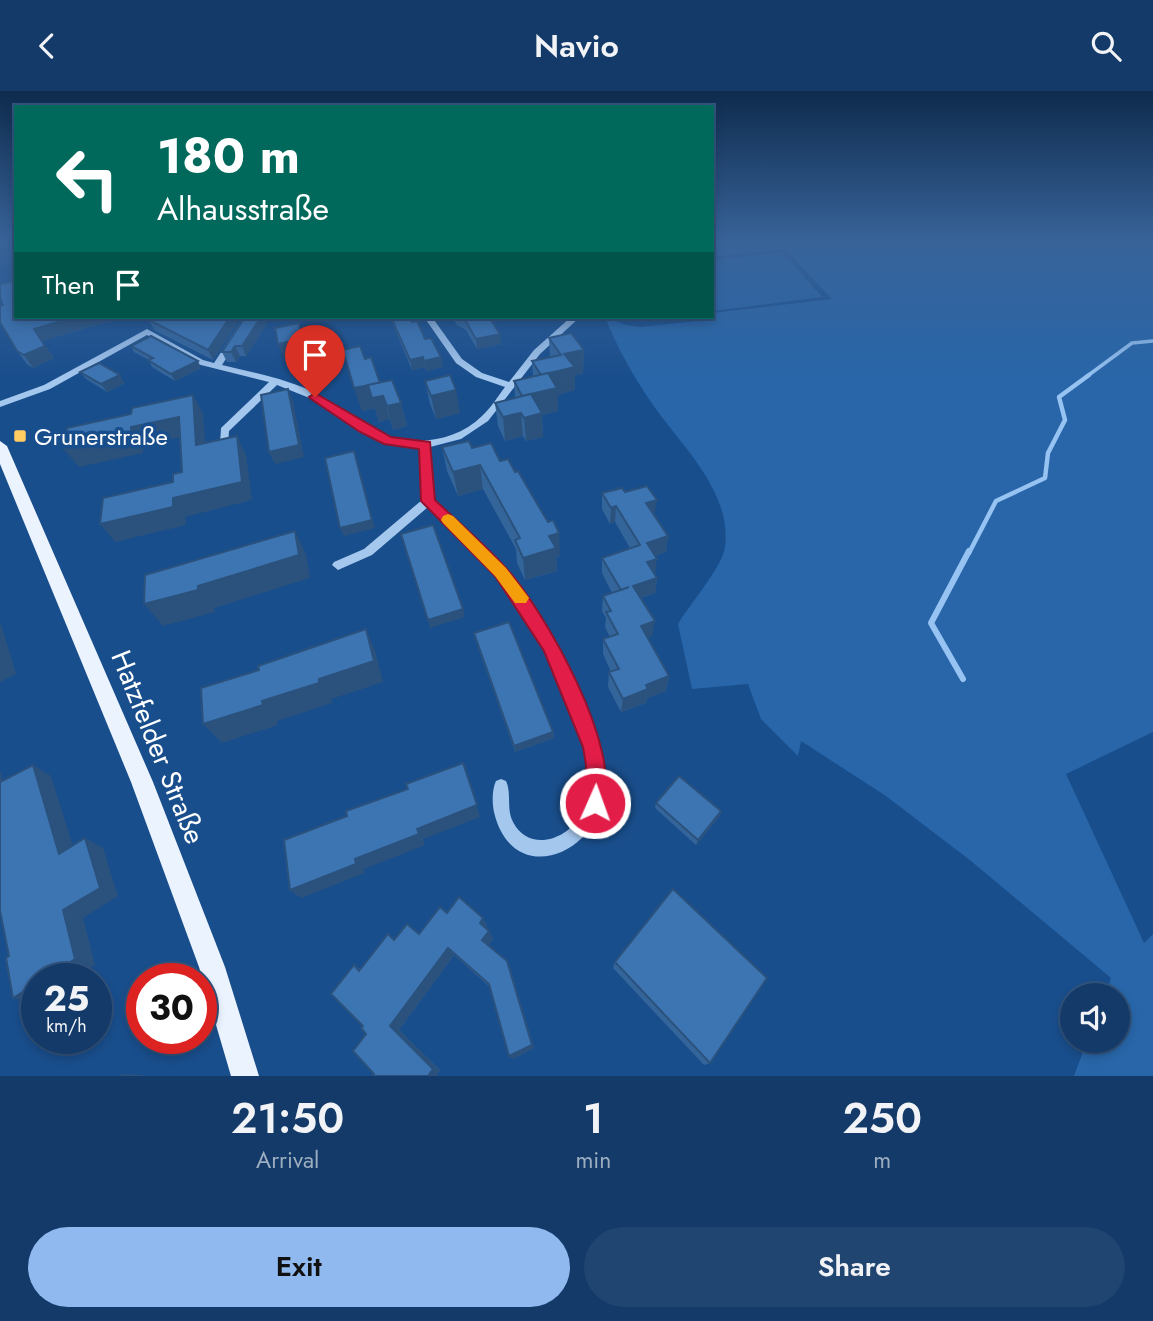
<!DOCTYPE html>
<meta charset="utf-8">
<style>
:root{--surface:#133a69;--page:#204571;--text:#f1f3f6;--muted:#9dadc0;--line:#32547d;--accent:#90b9f0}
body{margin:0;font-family:Jost,sans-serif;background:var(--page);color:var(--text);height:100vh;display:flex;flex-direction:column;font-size:26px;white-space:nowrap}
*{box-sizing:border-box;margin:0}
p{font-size:23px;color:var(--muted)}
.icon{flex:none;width:38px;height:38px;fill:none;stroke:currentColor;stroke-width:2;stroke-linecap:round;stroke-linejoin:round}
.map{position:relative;height:985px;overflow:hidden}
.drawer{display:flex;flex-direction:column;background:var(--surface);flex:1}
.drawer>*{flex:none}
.banner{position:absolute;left:14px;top:14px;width:700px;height:214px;border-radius:0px;box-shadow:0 4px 10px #0003,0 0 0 2px var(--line);background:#00695c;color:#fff;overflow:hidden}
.fabs{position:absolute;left:1060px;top:892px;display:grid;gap:14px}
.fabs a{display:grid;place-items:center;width:70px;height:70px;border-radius:50%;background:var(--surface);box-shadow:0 4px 10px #0003,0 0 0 2px var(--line);font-size:35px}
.speed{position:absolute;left:21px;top:872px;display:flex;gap:14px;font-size:35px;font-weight:700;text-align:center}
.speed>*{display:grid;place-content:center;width:91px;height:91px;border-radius:50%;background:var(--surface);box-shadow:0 4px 10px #0003,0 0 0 2px var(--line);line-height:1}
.speed small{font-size:18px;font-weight:400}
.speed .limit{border:10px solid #d22;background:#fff;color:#111}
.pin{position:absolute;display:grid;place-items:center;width:60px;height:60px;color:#fff;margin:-72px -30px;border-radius:50% 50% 50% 0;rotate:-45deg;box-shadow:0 0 7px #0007}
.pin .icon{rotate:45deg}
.me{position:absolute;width:77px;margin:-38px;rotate:2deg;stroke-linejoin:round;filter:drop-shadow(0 0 5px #0008)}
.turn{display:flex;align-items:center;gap:24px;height:147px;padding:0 28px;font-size:32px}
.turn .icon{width:91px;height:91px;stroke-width:2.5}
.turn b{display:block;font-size:49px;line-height:60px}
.then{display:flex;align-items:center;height:66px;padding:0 28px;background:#0003;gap:14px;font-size:26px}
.eta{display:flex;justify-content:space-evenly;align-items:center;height:119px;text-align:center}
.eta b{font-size:42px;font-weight:600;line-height:49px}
.primary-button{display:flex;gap:14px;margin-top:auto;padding:14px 28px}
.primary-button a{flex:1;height:80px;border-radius:42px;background:var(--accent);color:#111;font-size:28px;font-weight:600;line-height:80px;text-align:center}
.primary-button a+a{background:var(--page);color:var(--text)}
header{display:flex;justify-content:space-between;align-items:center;height:91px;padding:0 28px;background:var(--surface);font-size:32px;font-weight:600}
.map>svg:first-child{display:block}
.green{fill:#2866a9}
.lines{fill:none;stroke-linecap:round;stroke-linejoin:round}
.stream-far2{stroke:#96c3f1;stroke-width:3.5}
.stream-far1{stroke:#96c3f1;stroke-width:4.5}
.stream{stroke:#96c3f1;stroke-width:6}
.minor{fill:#a4c7ee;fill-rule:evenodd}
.major{fill:#ebf3ff;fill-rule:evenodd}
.wall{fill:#34659a}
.shaded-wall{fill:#2b527d}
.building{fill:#3d75b3;stroke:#2b527d;stroke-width:2}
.route{fill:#e11d48;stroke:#92132f;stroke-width:2}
.slow{fill:#f59e0b}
.poi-dot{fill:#ffcd61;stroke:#194e8c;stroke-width:2.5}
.labels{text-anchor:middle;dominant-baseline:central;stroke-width:7;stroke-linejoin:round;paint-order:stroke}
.poi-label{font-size:24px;fill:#fff;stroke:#194e8c;text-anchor:start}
.near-street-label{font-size:28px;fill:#fff;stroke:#194e8c}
</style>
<header><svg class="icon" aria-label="back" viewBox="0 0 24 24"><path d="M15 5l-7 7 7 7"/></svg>Navio<svg class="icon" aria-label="search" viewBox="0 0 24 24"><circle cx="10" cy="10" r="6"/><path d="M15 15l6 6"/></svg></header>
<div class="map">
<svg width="1153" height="985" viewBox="0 0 1153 985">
<rect width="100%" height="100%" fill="#194e8c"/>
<!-- green -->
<g class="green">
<path d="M712,150H1153V641L1066,683L1144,852L1153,843V985H1074L1087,950H1118V905H1105L1111,887L971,770L886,705L801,650L798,665L761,628L748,593L692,598L678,533C689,514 723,475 725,456C732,399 680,354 651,311C633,285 617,256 605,226L626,234L640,236L715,228L712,222L832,208L785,158L712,166Z"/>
<path d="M782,161L822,206L712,220V169Z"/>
</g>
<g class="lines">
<!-- stream-far2 -->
<path class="stream-far2" d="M1086,286L1132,252L1153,250"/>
<!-- stream-far1 -->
<path class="stream-far1" d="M969,462L996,410L1045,387L1048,362L1065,329L1059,306L1089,284"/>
<!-- stream -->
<path class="stream" d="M963,588L931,532L969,460"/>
<!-- minor -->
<path class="minor" d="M244,226H252L222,274C254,282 289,288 319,304C336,313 351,327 368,336C404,356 451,355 482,325C491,317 498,305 505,296L476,286L456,272L424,226H432L462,268L482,282L509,291L534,259L571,226H580L540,263L488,330L461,348L430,356L433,409C457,430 481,451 502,475C547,527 607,630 603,700C599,765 512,798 494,721C492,712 492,698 496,690L501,688L506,690C512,703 506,718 513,731C529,762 568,749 581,723C588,708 589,687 586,670C578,607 536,534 496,484C476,459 451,438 428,416L372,464L338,479L332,474L334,471L364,458L422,409L420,357L384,352L361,340L312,308L277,294L229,340L228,354H220L221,337L269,291L197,273L147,244L50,298L0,316V310L44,294L147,238L203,269L214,272Z"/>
<!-- major -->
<path class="major" d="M0,350L7,355L153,691L225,876L259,985H231L199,876L131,691L0,373Z"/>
</g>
<!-- wall -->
<g class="wall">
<path d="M3,214L16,226H108L110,230L42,250L54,267L33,277L27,273L17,260Z"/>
<path d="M156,226H241L213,269L154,239L149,229Z"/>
<path d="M245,226H271L246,265H240L236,271H227L222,261Z"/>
<path d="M390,226H410L443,276L426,280L425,276L412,279Z"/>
<path d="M452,226H489L501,253L477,258L466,239L457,234Z"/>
<path d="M549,247L584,259L583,282L575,284V299L558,304V320L542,324L543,346L526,350L523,345L505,350L498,335L495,312L515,307L514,290L533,286L532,270L550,266Z"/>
<path d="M131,255L201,277L175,290L152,276L149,269L134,261Z"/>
<path d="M365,268L380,292L401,312L407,335L393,339L390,328L379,331L375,317L362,320Z"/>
<path d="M80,281L125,292L107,301L86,288Z"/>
<path d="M425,290L460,322L436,328L430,313Z"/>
<path d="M442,356L472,357L500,370L560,465L556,466L557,480L525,489L517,472L516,458L483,398L458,405L447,380Z"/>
<path d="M625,401L654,424L668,445L666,461L655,465V483L657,487L655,502L641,507L652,545L647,547L669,585L666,600L647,607L646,612L621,621L608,596L609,581H611L603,563V548L610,546L605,536L606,527L602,520L603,505L612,502L602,482V467L630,457L615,431L610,433L602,418V402Z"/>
<path d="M474,542L553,641L554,647L515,661L476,550Z"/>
<path d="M656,712L721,720L719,726L696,754L655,717Z"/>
<path d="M447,822L483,827L487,835L486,838L489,840L493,848L488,854L507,870L510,877L534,957L513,968L509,965L490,896L454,864L399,939L440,979L436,985H373L374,983L366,943L363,935L354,874L360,878L394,849L419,843Z"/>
<path d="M615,871L710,972L704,974L613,877Z"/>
</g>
<!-- shaded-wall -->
<g class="shaded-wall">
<path d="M75,226H108L110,230L42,250L54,267L33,277L24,264L34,238Z"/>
<path d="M230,226H241L213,269L208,259Z"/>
<path d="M261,226H271L246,265L242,255Z"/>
<path d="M299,232L307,255L326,244L339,284L311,290L304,273L287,276L278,253Z"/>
<path d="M500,243L501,253L477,258L476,248Z"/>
<path d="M235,255L240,265L236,271L231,261Z"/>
<path d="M584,259L583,282L575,284V299L558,304V320L542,324L543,346L526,350L522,305L541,284L564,263Z"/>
<path d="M423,266L425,276L412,279L410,269Z"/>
<path d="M441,266L443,276L426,280L424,270Z"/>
<path d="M198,270L201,277L175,290L171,283Z"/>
<path d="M120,284L125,292L107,301L101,293Z"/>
<path d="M380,292L390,328L379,331L368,294L375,317L362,320L354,297Z"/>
<path d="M288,298L293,310L304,366L275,373L269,361Z"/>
<path d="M456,299L460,322L436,328L431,305Z"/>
<path d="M193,304L203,323L207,373L196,354Z"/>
<path d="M401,312L407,335L393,339L387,315Z"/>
<path d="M521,322L523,345L505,350L503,326Z"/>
<path d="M179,326L190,344L143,355V362L79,376L64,358L131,336Z"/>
<path d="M237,345L246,364L252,409L185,426L186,434L115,451L100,433L173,407Z"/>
<path d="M354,360L375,437L344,445L340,437Z"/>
<path d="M480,374L483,398L458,405L453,381Z"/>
<path d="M657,409L654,425L646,412Z"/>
<path d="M616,415L615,431L610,433L611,417Z"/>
<path d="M295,440L306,463L310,487L214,517L215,521L163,535L144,513L198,495Z"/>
<path d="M559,442L560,465L556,466L557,480L525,489L523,467L549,445Z"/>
<path d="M668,445L666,461L645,468L647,452Z"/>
<path d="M657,468L655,483L647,471Z"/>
<path d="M657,487L655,502L632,510L633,495Z"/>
<path d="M463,518L465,526L430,537L428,529Z"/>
<path d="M0,530L16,583L0,591Z"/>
<path d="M655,530L652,545L639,550L641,535Z"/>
<path d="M366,538L375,560L383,591L331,608L332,612L277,630L278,634L222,652L203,633L319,588Z"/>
<path d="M669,585L666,600L647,607L646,612L621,621L623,608L646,594Z"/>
<path d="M553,641L554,647L515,661L514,655Z"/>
<path d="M463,672L480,726L423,748L425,754L364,778L365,782L301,807L290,799L417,738Z"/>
<path d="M33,674L51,685L78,772L59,763Z"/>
<path d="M0,679L8,709L0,705Z"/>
<path d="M721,720L719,726L696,754L698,749Z"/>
<path d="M85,747L103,757L118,805L83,827L95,874L75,887H45L63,819Z"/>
<path d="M483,827L487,835L484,840L480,832Z"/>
<path d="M489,840L493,848L487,856L482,849Z"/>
<path d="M448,857L454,864L399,939L440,979L436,985H428L390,935Z"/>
<path d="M507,870L510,877L534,957L513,968L509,965Z"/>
<path d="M37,892V912L13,907Z"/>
<path d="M121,983L142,984V985H121Z"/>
</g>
<!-- building -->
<g class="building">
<path d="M16,189V226H75L34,238L45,255L24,264L17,260L0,231V215L3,214L0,207V193Z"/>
<path d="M156,226H230L208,259L149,229Z"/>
<path d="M245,226H261L242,255H235L231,261H222Z"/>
<path d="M391,226H410L412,231L417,230L425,248L431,247L441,266L424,270L423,266L410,269Z"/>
<path d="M459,226H489L500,243L476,248L465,229Z"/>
<path d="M299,232L302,248L278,253L275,237Z"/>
<path d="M571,242L584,259L564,263L575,276L541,284L532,270L561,264L549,247Z"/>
<path d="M326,244L331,261L302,267L298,250Z"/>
<path d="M151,245L198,270L171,283L148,269L153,267L131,255Z"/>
<path d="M360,255L365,268L371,266L380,292L354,297L343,259Z"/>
<path d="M99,272L120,284L101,293L80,281Z"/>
<path d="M548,282L557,297L522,305L514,290Z"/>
<path d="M450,284L456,299L431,305L425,290Z"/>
<path d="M392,289L401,312L387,315L383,305L372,307L368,294Z"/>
<path d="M288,298L299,354L269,361L261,304Z"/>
<path d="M531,303L542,322L524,327L521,322L503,326L495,312Z"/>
<path d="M193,304L196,354L237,345L242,391L173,407V416L100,433L103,407L173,391V383L182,381L179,326L131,336V343L64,358L67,337L131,323L132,317Z"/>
<path d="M469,350L472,357L491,352L500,370L508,368L515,381L518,380L539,416L548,431L553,429L559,442L549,445L556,457L523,467L515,449L520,447L480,374L453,381L442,356Z"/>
<path d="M354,360L372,429L340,437L325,367Z"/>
<path d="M647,395L657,409L646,412L668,445L647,452L657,468L647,471L657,487L633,495L655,530L641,535L669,585L646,594L648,598L623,608L609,581L619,578L603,548L618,543L606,521L611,520L603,505L629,496L621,499L602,467L640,454L616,415L611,417L602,402L622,397L625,401Z"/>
<path d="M433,434L463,518L428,529L401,443Z"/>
<path d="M295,440L299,464L198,495V499L144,513L145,484Z"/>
<path d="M509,531L553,641L514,655L474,542Z"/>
<path d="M366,538L374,570L319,588V592L262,610L263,614L203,633L201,597L259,579L258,575Z"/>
<path d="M463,672L477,714L417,738L419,743L355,768L356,773L290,799L284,749L347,725L346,720L408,698L406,693Z"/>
<path d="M33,674L59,763L85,747L100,797L63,819L75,868L45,887H37V892L13,907L6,867L9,865L0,820V691Z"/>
<path d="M679,685L721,720L698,749L656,712Z"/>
<path d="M673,798L767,887L710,972L615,871Z"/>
<path d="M459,806L483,827L480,832L489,840L482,849L507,870L532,954L509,965L489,893L448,857L390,935L433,978L428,985H373L374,983L353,960L366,943L361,937L363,935L331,903L354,874L359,880L388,843L394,849L407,833L419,843L440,816L447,822Z"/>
</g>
<!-- sky -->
<linearGradient id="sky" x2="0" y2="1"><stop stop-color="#0e2b4d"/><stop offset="0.52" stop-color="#386399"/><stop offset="1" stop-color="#386399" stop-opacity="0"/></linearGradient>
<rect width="1153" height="288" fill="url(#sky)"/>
<!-- route -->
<path class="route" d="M315,302L391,346L430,351L435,409C458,431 483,452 505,476C544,518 626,662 602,719L595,722L588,719L585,712L586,674L583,656L544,560L495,485L421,410L419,358L384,353L360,341L311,308L309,306Z"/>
<!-- slow -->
<path class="slow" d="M448,423L453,425L506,477L526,503L529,507L526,512H515L495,485L443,432L441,429L443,425Z"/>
<!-- markers -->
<rect class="poi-dot" x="13" y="338" width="14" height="14" rx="3.5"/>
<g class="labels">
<!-- poi labels -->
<g class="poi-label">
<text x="34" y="345">Grunerstraße</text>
</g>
<!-- near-street labels -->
<g class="near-street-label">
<text transform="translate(158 656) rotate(68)">Hatzfelder Straße</text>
</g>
</g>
</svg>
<div class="fabs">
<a><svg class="icon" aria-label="sound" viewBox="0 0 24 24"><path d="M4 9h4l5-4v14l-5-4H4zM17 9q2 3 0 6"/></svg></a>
</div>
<div class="speed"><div>25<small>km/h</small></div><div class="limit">30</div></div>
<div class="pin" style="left:315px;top:306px;background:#d93025"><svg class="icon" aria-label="arrive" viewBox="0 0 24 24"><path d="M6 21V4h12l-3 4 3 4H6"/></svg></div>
<svg class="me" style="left:595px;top:712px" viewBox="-20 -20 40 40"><circle r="17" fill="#e11d48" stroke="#fff" stroke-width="3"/><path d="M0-11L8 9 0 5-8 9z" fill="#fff"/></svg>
<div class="banner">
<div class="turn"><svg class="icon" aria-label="left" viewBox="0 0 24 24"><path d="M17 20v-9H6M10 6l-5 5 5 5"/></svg><div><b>180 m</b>Alhausstraße</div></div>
<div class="then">Then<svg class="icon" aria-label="arrive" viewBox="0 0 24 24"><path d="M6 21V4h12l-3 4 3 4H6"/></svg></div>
</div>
</div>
<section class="drawer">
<div class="eta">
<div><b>21:50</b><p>Arrival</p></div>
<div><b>1</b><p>min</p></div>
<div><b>250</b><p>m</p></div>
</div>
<div class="primary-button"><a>Exit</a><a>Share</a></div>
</section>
